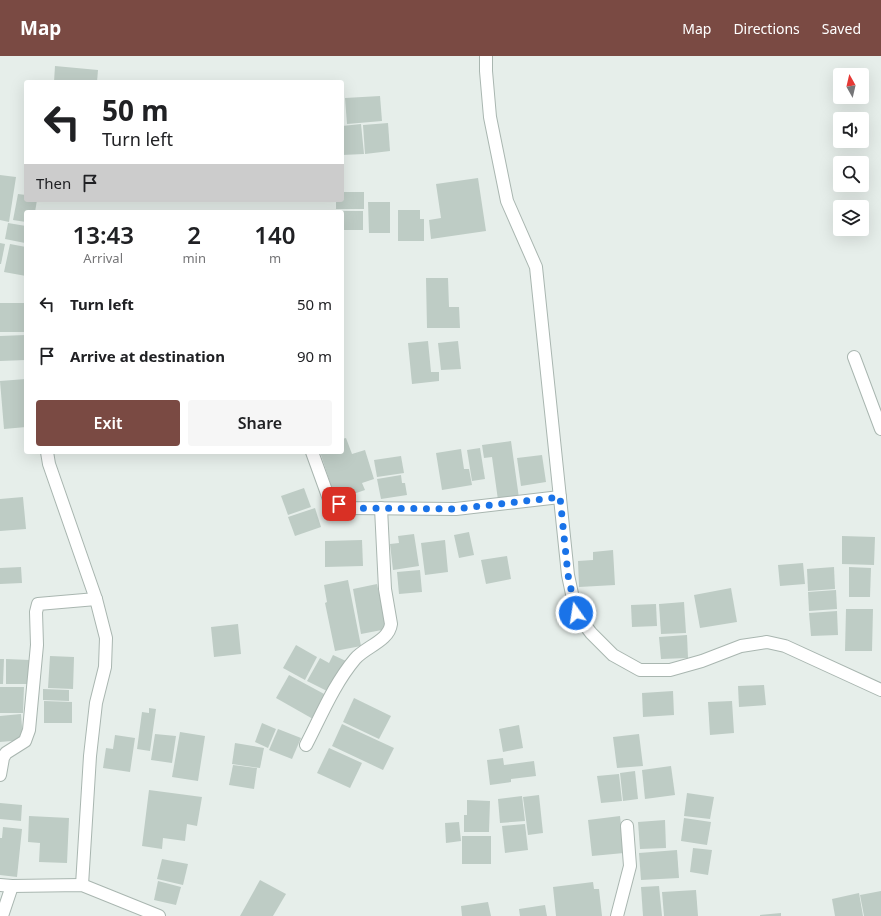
<!DOCTYPE html>
<style>
:root{--surface:#fff;--page:#f6f6f6;--text:#202124;--muted:#757577;--accent:#7a4a43}
body{margin:0;font-family:"Noto Sans",sans-serif;background:var(--page);color:var(--text);height:100vh;display:flex;flex-direction:column;font-size:15px;white-space:nowrap}
*{box-sizing:border-box;margin:0}
p{font-size:13px;color:var(--muted)}
.icon{flex:none;width:22px;height:22px;fill:none;stroke:currentColor;stroke-width:2;stroke-linecap:round;stroke-linejoin:round}
.map{position:relative;flex:1;overflow:hidden}
.panel{position:absolute;left:24px;top:154px;width:320px;height:244px;display:flex;flex-direction:column;background:var(--surface);border-radius:4px;box-shadow:0 4px 16px #0002}
.panel>*{flex:none}
.banner{position:absolute;left:24px;top:24px;width:320px;height:122px;border-radius:4px;box-shadow:0 4px 16px #0002;background:#fff;color:var(--text);overflow:hidden}
.needle{width:26px;rotate:352deg}
.controls{position:absolute;left:833px;top:12px;display:grid;gap:8px}
.controls a{display:grid;place-items:center;width:36px;height:36px;border-radius:4px;background:var(--surface);box-shadow:0 4px 16px #0002;font-size:20px}
.pin{position:absolute;display:grid;place-items:center;width:34px;height:34px;color:#fff;margin:-17px;border-radius:8px;box-shadow:0 2px 6px #0006}
.me{position:absolute;width:44px;margin:-22px;rotate:347deg;stroke-linejoin:round;filter:drop-shadow(0 0 3px #0008)}
.turn{display:flex;align-items:center;gap:14px;height:84px;padding:0 12px;font-size:18px}
.turn .icon{width:52px;height:52px;stroke-width:2.5}
.turn b{display:block;font-size:28px;line-height:34px}
.then{display:flex;align-items:center;height:38px;padding:0 12px;background:#0003;gap:8px;font-size:15px}
.eta{display:flex;justify-content:space-evenly;align-items:center;height:68px;text-align:center}
.eta b{font-size:24px;font-weight:600;line-height:28px}
.button{display:flex;gap:8px;margin-top:auto;padding:8px 12px}
.button a{flex:1;height:46px;border-radius:4px;background:var(--accent);color:#fff;font-size:16px;font-weight:600;line-height:46px;text-align:center}
.button a+a{background:var(--page);color:var(--text)}
ul{padding:0;list-style:none}
li{display:flex;align-items:center;gap:12px;height:52px;padding:0 12px}
li div{flex:1}
li b{display:block;font-size:15px}
li em{font-style:normal}
header{display:flex;align-items:center;gap:24px;box-sizing:border-box;height:56px;padding:0 20px;background:var(--accent);color:#fff}
header strong{font-size:19px}
nav{display:flex;gap:22px;margin-inline-start:auto;font-size:14px}
.map>svg:first-child{display:block}
.building{fill:#beccc5}
.lines{fill:none;stroke-linecap:round;stroke-linejoin:round}
.street-casing{stroke:#a9b6b0;stroke-width:14}
.street{stroke:#fff;stroke-width:12}
.route{stroke:#1a73e8;stroke-width:7;stroke-dasharray:0 12.6}
</style>
<header>
<strong>Map</strong>
<nav><a>Map</a><a>Directions</a><a>Saved</a></nav>
</header>
<div class="map">
<svg width="881" height="860" viewBox="0 0 881 860">
<rect width="100%" height="100%" fill="#e6eeea"/>
<!-- building -->
<g class="building">
<path d="M55,10L98,14L97,26H54Z"/>
<path d="M380,40L382,65L347,68L345,42Z"/>
<path d="M388,67L390,95L365,98L363,69Z"/>
<path d="M361,68L364,98L342,99V70Z"/>
<path d="M0,119L16,121L9,166L0,164Z"/>
<path d="M478,122L486,175L431,183L429,164L441,162L436,128Z"/>
<path d="M342,136H364V153H336V144H342Z"/>
<path d="M18,138L26,139V144H37L35,156H26V166L13,164Z"/>
<path d="M368,146H390V177H369Z"/>
<path d="M398,154H420V163H424V185H398Z"/>
<rect x="342" y="155" width="21" height="19"/>
<path d="M8,167L26,170L25,187L5,183Z"/>
<path d="M0,187L5,188L1,208H0Z"/>
<path d="M10,188L26,191V220L4,216Z"/>
<path d="M426,222H448L449,251H459L460,272H427Z"/>
<rect x="0" y="247" width="26" height="29"/>
<path d="M26,279V304L0,305V280Z"/>
<path d="M428,285L431,316H439V325L412,328L408,287Z"/>
<path d="M458,285L461,313L441,314L438,287Z"/>
<path d="M26,323V371L4,373L0,325Z"/>
<path d="M346,382L352,398L365,394L374,423L362,427L365,434L336,444L320,396H342V383Z"/>
<path d="M511,385L519,442L498,444L492,401L484,402L482,389Z"/>
<path d="M480,392L485,423L472,425L467,394Z"/>
<path d="M461,393L464,413H469L472,429L442,434L436,397Z"/>
<path d="M542,399L546,426L521,430L517,402Z"/>
<path d="M401,400L404,417L377,421L374,404Z"/>
<path d="M401,419L402,427H405L407,439L381,443L377,423Z"/>
<path d="M304,432L311,451L288,459L281,440Z"/>
<path d="M23,441L26,473L0,475V443Z"/>
<path d="M315,452L321,471L295,480L288,461Z"/>
<path d="M469,476L474,499L459,502L454,479Z"/>
<path d="M414,478L419,510L393,514L390,488L399,487L398,480Z"/>
<path d="M842,480L875,481L874,509L842,508Z"/>
<path d="M362,484L363,510L325,511V485Z"/>
<path d="M445,484L448,516L425,519L421,487Z"/>
<path d="M613,494L615,529L579,531L578,505L593,504V496Z"/>
<path d="M507,500L511,523L486,528L481,504Z"/>
<path d="M803,507L805,528L780,530L778,509Z"/>
<path d="M21,511L22,527L0,528V512Z"/>
<path d="M834,511L835,533L808,535L807,513Z"/>
<path d="M849,511L871,512L870,541H849Z"/>
<path d="M420,514L422,536L399,538L397,516Z"/>
<path d="M348,524L361,590L335,595L325,547L327,546L324,529Z"/>
<path d="M377,528L387,573L361,578L353,533Z"/>
<path d="M731,532L737,566L700,572L694,539Z"/>
<path d="M836,534L837,553L809,555L808,536Z"/>
<path d="M684,546L686,577L661,578L659,548Z"/>
<path d="M656,548L657,570L632,571L631,549Z"/>
<path d="M846,553H873L872,595H845Z"/>
<path d="M837,555L838,579L811,580L809,557Z"/>
<path d="M238,568L241,598L214,601L211,571Z"/>
<path d="M687,579L688,602L661,603L659,581Z"/>
<path d="M296,589L317,601L305,624L283,612Z"/>
<path d="M333,599L346,605L329,636L307,625L320,602L329,607Z"/>
<path d="M50,600L74,601L73,633L48,632Z"/>
<path d="M0,603H4L3,628H0Z"/>
<path d="M6,603L30,604V628H6Z"/>
<path d="M289,619L326,639L313,663L276,642Z"/>
<path d="M764,629L766,649L739,651L738,630Z"/>
<path d="M0,631H24L23,657H0Z"/>
<path d="M43,633L69,634V645L43,644Z"/>
<path d="M673,635L674,659L643,661L642,637Z"/>
<path d="M354,642L391,660L379,683L343,666Z"/>
<path d="M44,645L72,646V667H44Z"/>
<path d="M732,645L734,677L710,679L708,646Z"/>
<path d="M149,652L156,653L150,695L137,693L142,656L149,657Z"/>
<path d="M21,658L23,684L0,686V660Z"/>
<path d="M262,667L276,673L268,692L255,686Z"/>
<path d="M342,668L394,692L383,714L332,690Z"/>
<path d="M519,669L523,692L503,696L499,673Z"/>
<path d="M278,673L301,682L292,703L269,694Z"/>
<path d="M180,676L205,680L198,725L172,721Z"/>
<path d="M155,678L176,680L172,707L151,704Z"/>
<path d="M639,678L643,710L617,712L613,681Z"/>
<path d="M115,679L135,682L130,716L103,712L106,692L113,693Z"/>
<path d="M235,687L264,692L260,712L232,708Z"/>
<path d="M329,692L362,707L350,732L317,717Z"/>
<path d="M503,702L504,709L534,705L536,720L511,723V726L490,729L487,704Z"/>
<path d="M233,709L257,712L254,733L229,729Z"/>
<path d="M671,710L675,739L645,743L642,714Z"/>
<path d="M635,715L638,743L623,745L620,717Z"/>
<path d="M619,718L622,745L601,747L597,720Z"/>
<path d="M149,734L202,741L197,770L187,768L185,785L163,782L162,793L142,790Z"/>
<path d="M687,737L714,741L710,763L684,760Z"/>
<path d="M539,739L543,777L528,779L523,741Z"/>
<path d="M522,740L525,765L500,767L498,743Z"/>
<path d="M467,744L490,745L489,776H464V759H467Z"/>
<path d="M0,747L22,749L21,765L0,763Z"/>
<path d="M29,760L69,762L67,807L39,806L40,787L28,786Z"/>
<path d="M620,760L624,797L592,800L588,764Z"/>
<path d="M684,762L711,766L707,789L681,785Z"/>
<path d="M665,764L666,792L640,793L638,766Z"/>
<path d="M459,766L461,785L446,787L445,767Z"/>
<path d="M525,768L528,794L505,797L502,770Z"/>
<path d="M3,771L22,773L17,821L0,819V782H2Z"/>
<rect x="462" y="780" width="29" height="28"/>
<path d="M693,792L712,794L708,819L690,816Z"/>
<path d="M677,794L679,822L641,824L639,797Z"/>
<path d="M162,803L188,808L183,829L157,823Z"/>
<path d="M260,824L286,838L273,860H240Z"/>
<path d="M158,825L181,831L176,849L154,844Z"/>
<path d="M593,826L594,833H599L602,860H556L553,831Z"/>
<path d="M659,830L662,860H643L641,831Z"/>
<path d="M696,834L698,860H664L662,836Z"/>
<path d="M881,835V860H864L860,839Z"/>
<path d="M859,837L863,860H835L832,843Z"/>
<path d="M488,846L491,860H462L461,850Z"/>
<path d="M545,849L547,860H520L519,853Z"/>
<path d="M781,857V860H760V859Z"/>
</g>
<g class="lines">
<defs>
<g id="street">
<path d="M486,0V15L490,61L507,145L536,211L568,519L576,557L591,577L613,599L640,614H670L702,605L741,590L767,586L785,590L881,634"/>
<path d="M854,301L881,373"/>
<path d="M47,396L49,408L96,543L106,582L105,611L96,647L90,700L82,829"/>
<path d="M312,396L329,443L349,452L456,453L560,441"/>
<path d="M306,689C321,660 334,628 355,603C365,591 389,585 391,568L385,533L381,452"/>
<path d="M0,719L3,702L6,697L25,685L29,674L37,589L36,556L38,548L96,543"/>
<path d="M0,829L12,830L82,829L159,860"/>
<path d="M2,860L12,830"/>
<path d="M617,860L630,810L627,770"/>
</g>
</defs>
<!-- street casing -->
<use href="#street" class="street-casing"/>
<!-- street -->
<use href="#street" class="street"/>
</g>
<g class="lines">
<!-- route -->
<path class="route" d="M339,448L349,452L456,453L560,441L568,519L576,557"/>
</g>
</svg>
<div class="controls">
<a><svg class="needle" viewBox="-14 -14 28 28"><path d="M0-13l5 13h-10z" fill="#e53935"/><path d="M0 13l5-13h-10z" fill="#757577"/></svg></a>
<a><svg class="icon" aria-label="sound" viewBox="0 0 24 24"><path d="M4 9h4l5-4v14l-5-4H4zM17 9q2 3 0 6"/></svg></a>
<a><svg class="icon" aria-label="search" viewBox="0 0 24 24"><circle cx="10" cy="10" r="6"/><path d="M15 15l6 6"/></svg></a>
<a><svg class="icon" aria-label="layers" viewBox="0 0 24 24"><path d="M12 4l9 5-9 5-9-5zM3 14l9 5 9-5"/></svg></a>
</div>
<div class="pin" style="left:339px;top:448px;background:#d93025"><svg class="icon" aria-label="arrive" viewBox="0 0 24 24"><path d="M6 21V4h12l-3 4 3 4H6"/></svg></div>
<svg class="me" style="left:576px;top:557px" viewBox="-20 -20 40 40"><circle r="17" fill="#1a73e8" stroke="#fff" stroke-width="3"/><path d="M0-11L8 9 0 5-8 9z" fill="#fff"/></svg>
<div class="banner">
<div class="turn"><svg class="icon" aria-label="left" viewBox="0 0 24 24"><path d="M17 20v-9H6M10 6l-5 5 5 5"/></svg><div><b>50 m</b>Turn left</div></div>
<div class="then">Then<svg class="icon" aria-label="arrive" viewBox="0 0 24 24"><path d="M6 21V4h12l-3 4 3 4H6"/></svg></div>
</div>
<section class="panel">
<div class="eta">
<div><b>13:43</b><p>Arrival</p></div>
<div><b>2</b><p>min</p></div>
<div><b>140</b><p>m</p></div>
</div>
<ul>
<li><svg class="icon" aria-label="left" viewBox="0 0 24 24"><path d="M17 20v-9H6M10 6l-5 5 5 5"/></svg><div><b>Turn left</b></div><em>50 m</em></li>
<li><svg class="icon" aria-label="arrive" viewBox="0 0 24 24"><path d="M6 21V4h12l-3 4 3 4H6"/></svg><div><b>Arrive at destination</b></div><em>90 m</em></li>
</ul>
<div class="button"><a>Exit</a><a>Share</a></div>
</section>
</div>
